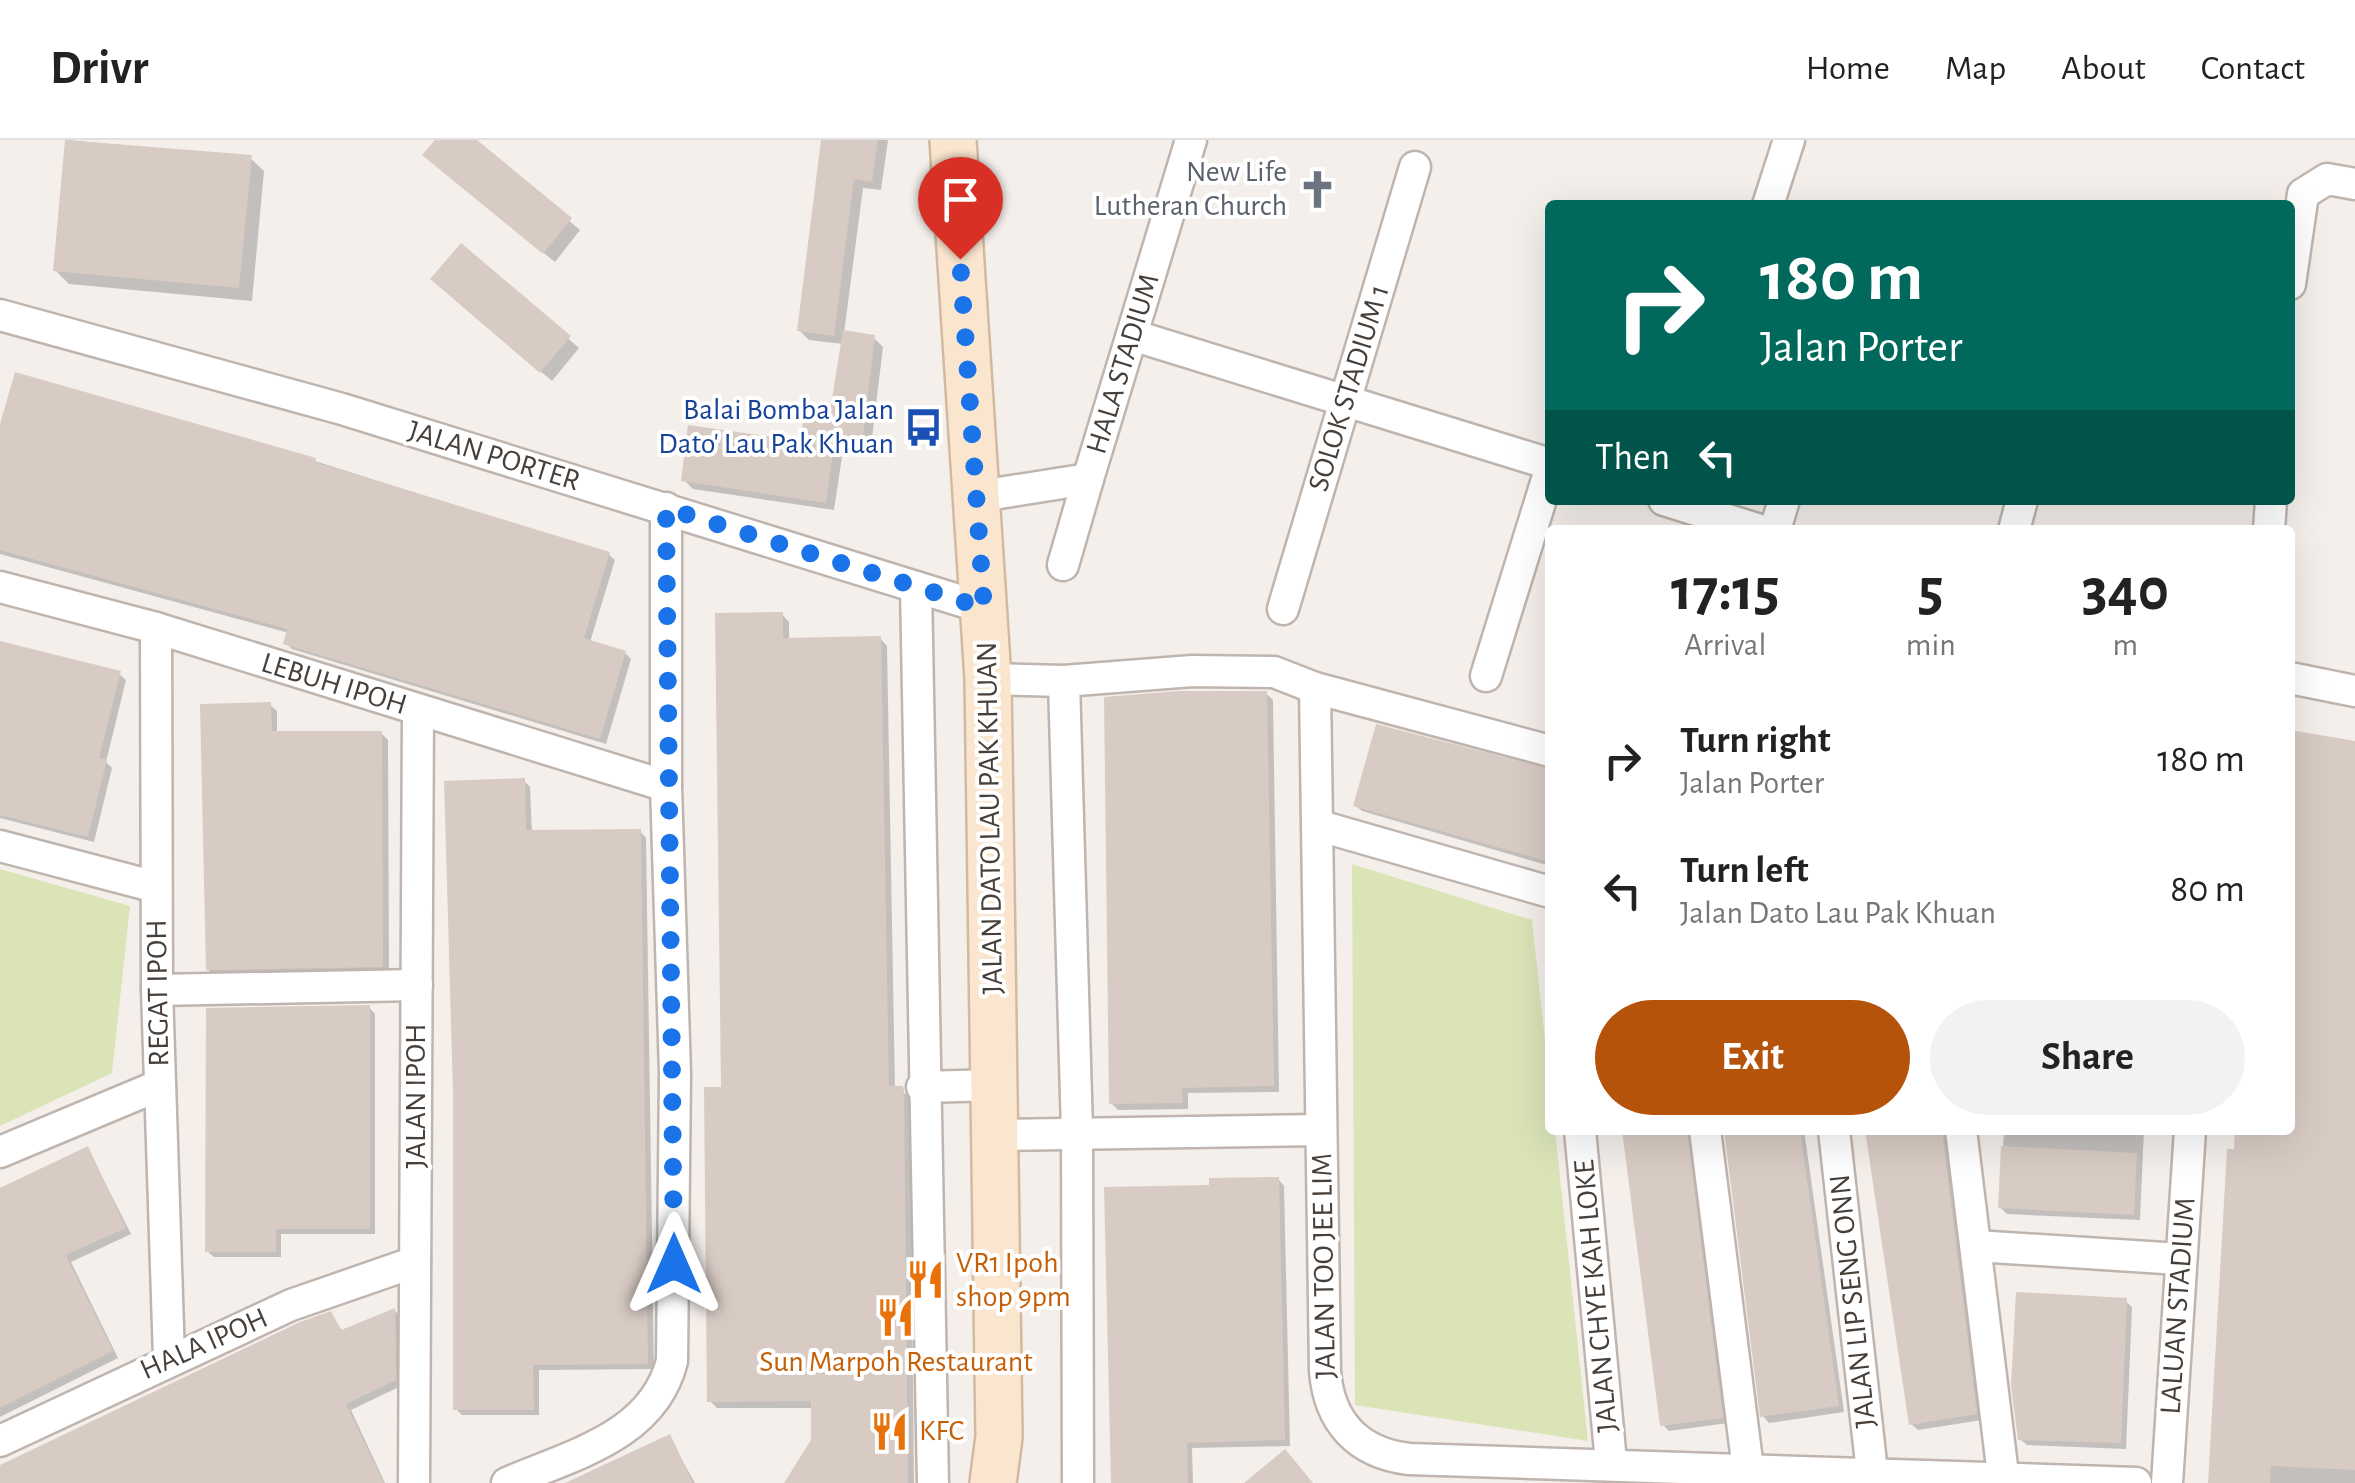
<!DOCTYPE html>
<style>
:root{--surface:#fff;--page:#f2f2f2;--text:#222;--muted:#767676;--line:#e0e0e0;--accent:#b45309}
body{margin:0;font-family:"Alegreya Sans",sans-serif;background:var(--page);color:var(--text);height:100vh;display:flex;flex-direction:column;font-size:38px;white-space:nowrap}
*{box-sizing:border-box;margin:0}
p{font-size:32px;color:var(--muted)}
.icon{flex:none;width:55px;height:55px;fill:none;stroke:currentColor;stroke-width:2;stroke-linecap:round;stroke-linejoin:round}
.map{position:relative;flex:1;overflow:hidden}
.side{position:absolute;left:1545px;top:385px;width:750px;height:610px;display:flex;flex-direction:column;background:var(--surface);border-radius:10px;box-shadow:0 10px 40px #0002}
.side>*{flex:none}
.banner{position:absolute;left:1545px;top:60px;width:750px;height:305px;border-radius:10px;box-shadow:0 10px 40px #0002;background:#00695c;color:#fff;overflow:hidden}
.pin{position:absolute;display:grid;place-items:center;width:85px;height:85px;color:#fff;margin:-102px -42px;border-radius:50% 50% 50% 0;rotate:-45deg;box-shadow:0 0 10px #0007}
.pin .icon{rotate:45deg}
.me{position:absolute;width:110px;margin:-55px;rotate:0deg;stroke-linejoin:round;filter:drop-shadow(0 0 8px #0008)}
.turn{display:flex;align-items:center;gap:35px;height:210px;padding:0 50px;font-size:45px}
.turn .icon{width:130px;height:130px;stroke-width:2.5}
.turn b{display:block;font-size:70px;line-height:85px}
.then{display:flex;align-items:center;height:95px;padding:0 50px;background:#0003;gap:20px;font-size:38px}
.eta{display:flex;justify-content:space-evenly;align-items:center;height:170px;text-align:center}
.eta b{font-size:60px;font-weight:700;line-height:70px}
.cta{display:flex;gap:20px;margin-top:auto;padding:20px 50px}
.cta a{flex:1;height:115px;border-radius:60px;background:var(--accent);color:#fff;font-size:40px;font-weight:700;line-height:115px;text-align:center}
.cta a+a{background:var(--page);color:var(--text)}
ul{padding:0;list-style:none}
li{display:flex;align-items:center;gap:30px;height:130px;padding:0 50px}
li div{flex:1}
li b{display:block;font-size:38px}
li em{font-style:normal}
header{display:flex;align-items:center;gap:60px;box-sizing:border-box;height:140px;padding:0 50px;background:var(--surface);border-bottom:2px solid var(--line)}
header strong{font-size:48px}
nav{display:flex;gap:55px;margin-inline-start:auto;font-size:35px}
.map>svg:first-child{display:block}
.green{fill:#dae4b7}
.shadow{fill:#0003}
.building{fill:#d8cbc4}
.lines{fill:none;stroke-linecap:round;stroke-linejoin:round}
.street-casing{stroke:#bfb5ae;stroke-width:35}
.secondary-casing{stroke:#d2baa0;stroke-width:50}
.street{stroke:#fff;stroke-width:30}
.secondary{stroke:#fae6cf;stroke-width:45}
.route{stroke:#1a73e8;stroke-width:18;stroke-dasharray:0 32.4}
.labels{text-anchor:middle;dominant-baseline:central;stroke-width:8;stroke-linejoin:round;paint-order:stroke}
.worship-label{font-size:30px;fill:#5b616d;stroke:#fff;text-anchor:end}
.street-label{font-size:30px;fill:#473f39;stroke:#fff}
.transit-label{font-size:30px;fill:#164399;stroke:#fff;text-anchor:end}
.food-label{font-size:30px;fill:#c56008;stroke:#fff;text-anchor:start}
</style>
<header>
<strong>Drivr</strong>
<nav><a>Home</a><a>Map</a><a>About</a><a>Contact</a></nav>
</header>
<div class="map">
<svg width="2355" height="1343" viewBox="0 0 2355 1343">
<rect width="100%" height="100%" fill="#f4efeb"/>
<!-- green -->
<g class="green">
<path d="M1352,724L1532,780L1550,947V990H1555L1588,1301L1355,1265Z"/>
<path d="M0,729L130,766L112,933L0,986Z"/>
</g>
<!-- shadow -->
<g class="shadow">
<path d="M68,0L250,18L264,31L252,161L69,144L55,130Z"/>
<path d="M438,0H473L580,90L555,122L436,25Z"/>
<path d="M824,0H888L881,50L863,48L844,193L874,198L883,207L871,306L844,303L834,370L693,349L684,340L804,304L832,274L843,204L809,200L799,190Z"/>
<path d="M461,106L579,208L552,241L444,149Z"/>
<path d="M0,293L315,321L608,414L615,420L590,502L625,513L631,519L606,604L292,509L286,503L289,493L0,414Z"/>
<path d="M782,474L789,482V500L880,498L887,506L895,949L910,956L914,1343H787L813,1301V1268H717L710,1261L724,949Z"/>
<path d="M0,504L119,534L126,540L106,622L112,628L94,702L0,678Z"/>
<path d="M1266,553L1273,560L1279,952L1188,953V969L1118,970L1111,963Z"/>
<path d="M270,565L277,571V593H381L388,600L389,832L214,836L208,829Z"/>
<path d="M2290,593L2355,604V1343H2210L2238,990H2290Z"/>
<path d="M1550,631V726L1362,671L1355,665Z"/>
<path d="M524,641L530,647L532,693L640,691L646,698L654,1229L539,1230V1275H462L456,1269Z"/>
<path d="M369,867L375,874V1094H281V1117H214L207,1111Z"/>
<path d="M1625,990H1696L1728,1283L1669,1291L1663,1285Z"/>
<path d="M1726,990H1804L1844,1272L1769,1283L1763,1276Z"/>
<path d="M1867,990H1944L1982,1280L1918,1290L1911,1284Z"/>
<path d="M2004,990H2144L2140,1080L2007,1074L2000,1067Z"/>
<path d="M88,1009L131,1094L71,1122L118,1218L0,1277V1050Z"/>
<path d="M1278,1039L1284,1046L1290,1306L1192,1308L1193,1343H1113L1211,1048Z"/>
<path d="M2125,1161L2132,1167L2126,1309L2027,1305L2020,1299Z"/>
<path d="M395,1171L401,1177V1246L351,1270L385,1343H0V1328L331,1174L343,1192Z"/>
<path d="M669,1297L695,1343H571Z"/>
</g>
<!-- building -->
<g class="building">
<path d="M65,0L252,15L239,148L53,131Z"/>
<path d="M435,0H477L572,78L543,114L422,15Z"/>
<path d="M821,0H878L872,42L854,39L834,196L797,191Z"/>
<path d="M461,103L571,196L540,233L430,139Z"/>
<path d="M843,190L875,195L863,298L835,296L826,363L681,341L688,285L801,301L804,269L830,271Z"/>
<path d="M15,232L316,318L315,322L610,412L584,498L626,511L600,599L283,504L287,489L0,410V284Z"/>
<path d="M783,472V498L881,496L889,946H903L904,951L908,1343H784L811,1300V1261L707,1262L704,947H721L715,473Z"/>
<path d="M0,501L121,531L99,618L107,619L88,697L0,675Z"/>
<path d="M1178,551H1267L1274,946L1182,948L1183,963L1109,964L1104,557Z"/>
<path d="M271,562L272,591H382L383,827L206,830L200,564Z"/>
<path d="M1376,584L1550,629V722L1353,666Z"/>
<path d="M2290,590L2355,601V1330L2271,1326L2270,1343H2208L2227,1009H2234L2235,990H2290Z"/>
<path d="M525,638L526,690L641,689L648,1224L533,1225L534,1270H453V952L444,641Z"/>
<path d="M370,865V1089H276V1112H205L206,868Z"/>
<path d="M1622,990H1687L1723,1278L1660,1286Z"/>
<path d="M1724,990H1800L1839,1266L1760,1277Z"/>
<path d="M1865,990H1942L1977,1274L1909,1285Z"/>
<path d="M88,1006L126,1088L66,1115L113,1211L0,1268V1048Z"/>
<path d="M2001,1006L2137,1013L2134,1075L1998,1068Z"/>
<path d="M1279,1037L1285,1300L1187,1303L1188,1343H1111L1104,1047L1209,1045V1038Z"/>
<path d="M2016,1152L2127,1158L2121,1303L2018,1300L2011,1246Z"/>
<path d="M395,1168L396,1240L346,1264L384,1343H0V1325L300,1182L331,1171L341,1190Z"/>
<path d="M670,1294L693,1343H565Z"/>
<path d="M1285,1309L1313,1343H1244Z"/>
</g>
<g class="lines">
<defs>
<g id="street">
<path d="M1768,65L1789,0"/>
<path d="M2290,144L2303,54L2327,39L2355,44"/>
<path d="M0,175L342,269L984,468"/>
<path d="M1132,195L1550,324"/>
<path d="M974,357L1088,339L1191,0"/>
<path d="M1664,360L1760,390"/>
<path d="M1775,390L1784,360"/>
<path d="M2014,390L2022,360"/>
<path d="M2269,390L2271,360"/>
<path d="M1063,425L1088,339"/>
<path d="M0,447L156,488L666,646"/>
<path d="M916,447L933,1343"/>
<path d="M1283,469L1415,27"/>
<path d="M156,488L157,850L169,1218"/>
<path d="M1486,536L1550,330"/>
<path d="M2290,538L2355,551"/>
<path d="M988,539L1064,541L1192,531L1274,532L1315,548L1550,611"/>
<path d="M1064,541L1077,991L1078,1343"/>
<path d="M1315,548L1325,1231C1329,1282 1358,1313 1409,1319L2136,1343"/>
<path d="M1320,686L1550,752"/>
<path d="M0,706L156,747"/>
<path d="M157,850L417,845"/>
<path d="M922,947L996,945"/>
<path d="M1580,990L1611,1322"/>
<path d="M1705,990L1748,1329"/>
<path d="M1834,990L1872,1332"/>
<path d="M1961,990L2004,1343"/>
<path d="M996,995L1321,990"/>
<path d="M0,1012L160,945"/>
<path d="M1976,1106L2180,1119"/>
<path d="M0,1301L291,1165L415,1122"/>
<path d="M414,1343L418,570"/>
<path d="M507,1343C571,1315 653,1297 672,1221L675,933L666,646V368"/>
<path d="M2167,1343L2190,990"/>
</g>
<path id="secondary" d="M953,0L988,539L999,1297L993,1343"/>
</defs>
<!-- street casing -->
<use href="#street" class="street-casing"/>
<!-- secondary casing -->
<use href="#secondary" class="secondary-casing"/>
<!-- street -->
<use href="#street" class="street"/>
<!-- secondary -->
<use href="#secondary" class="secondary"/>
</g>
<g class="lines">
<!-- route -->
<path class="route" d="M674,1124L666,368L984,468L960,119"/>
</g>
<!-- icons -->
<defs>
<symbol id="church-bare" viewBox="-9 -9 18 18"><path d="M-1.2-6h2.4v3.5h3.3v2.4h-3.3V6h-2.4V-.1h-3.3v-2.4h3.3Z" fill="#6b7280" stroke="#fff" stroke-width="2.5" paint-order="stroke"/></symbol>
<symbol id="bus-bare" viewBox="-9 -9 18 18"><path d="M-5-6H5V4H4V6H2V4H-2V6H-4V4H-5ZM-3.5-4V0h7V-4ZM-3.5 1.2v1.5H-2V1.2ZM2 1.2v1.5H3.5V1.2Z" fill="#1a4fb4" stroke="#fff" stroke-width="2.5" paint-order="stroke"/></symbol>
<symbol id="restaurant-bare" viewBox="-9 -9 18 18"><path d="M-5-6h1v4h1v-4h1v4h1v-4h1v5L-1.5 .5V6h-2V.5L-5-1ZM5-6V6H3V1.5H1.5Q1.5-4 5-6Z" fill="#e8710a" stroke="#fff" stroke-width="2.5" paint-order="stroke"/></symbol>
</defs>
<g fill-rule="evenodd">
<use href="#church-bare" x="1290" y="22" width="55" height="55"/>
<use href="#bus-bare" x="896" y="260" width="55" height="55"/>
<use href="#restaurant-bare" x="898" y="1112" width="55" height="55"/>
<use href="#restaurant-bare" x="868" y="1150" width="55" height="55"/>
<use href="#restaurant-bare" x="862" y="1264" width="55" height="55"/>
</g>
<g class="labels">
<!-- worship labels -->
<g class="worship-label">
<text x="1287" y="32">New Life<tspan x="1287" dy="34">Lutheran Church</tspan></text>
</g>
<!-- street labels -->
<g class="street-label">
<text transform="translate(1123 224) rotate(-73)">HALA STADIUM</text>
<text transform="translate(1349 248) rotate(-73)">SOLOK STADIUM 1</text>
<text transform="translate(494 316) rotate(17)">JALAN PORTER</text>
<text transform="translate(334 544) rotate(17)">LEBUH IPOH</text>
<text transform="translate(990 678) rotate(-91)">JALAN DATO LAU PAK KHUAN</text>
<text transform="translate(158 853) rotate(-91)">REGAT IPOH</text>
<text transform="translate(416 956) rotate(-90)">JALAN IPOH</text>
<text transform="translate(1324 1126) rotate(-91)">JALAN TOO JEE LIM</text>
<text transform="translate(1596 1156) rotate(-95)">JALAN CHYE KAH LOKE</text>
<text transform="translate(1853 1161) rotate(-96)">JALAN LIP SENG ONN</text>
<text transform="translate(2178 1166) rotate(-86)">LALUAN STADIUM</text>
<text transform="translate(204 1204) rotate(-24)">HALA IPOH</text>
</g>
<!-- transit labels -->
<g class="transit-label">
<text x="894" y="270">Balai Bomba Jalan<tspan x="894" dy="34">Dato' Lau Pak Khuan</tspan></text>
</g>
<!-- food labels -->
<g class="food-label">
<text x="956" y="1123">VR1 Ipoh<tspan x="956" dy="34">shop 9pm</tspan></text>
<text x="896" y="1222" text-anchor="middle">Sun Marpoh Restaurant</text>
<text x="919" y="1291">KFC</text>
</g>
</g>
</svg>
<div class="pin" style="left:960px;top:119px;background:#d93025"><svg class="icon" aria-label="arrive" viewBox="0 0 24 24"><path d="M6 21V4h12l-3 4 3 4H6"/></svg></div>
<svg class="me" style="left:674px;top:1124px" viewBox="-20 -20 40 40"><path d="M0-17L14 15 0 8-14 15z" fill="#1a73e8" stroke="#fff" stroke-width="4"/></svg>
<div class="banner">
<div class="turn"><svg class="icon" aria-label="right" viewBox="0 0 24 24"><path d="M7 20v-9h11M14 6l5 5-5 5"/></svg><div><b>180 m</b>Jalan Porter</div></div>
<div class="then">Then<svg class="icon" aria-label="left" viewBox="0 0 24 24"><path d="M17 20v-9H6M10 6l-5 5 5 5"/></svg></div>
</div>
<section class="side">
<div class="eta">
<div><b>17:15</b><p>Arrival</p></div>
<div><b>5</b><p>min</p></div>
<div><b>340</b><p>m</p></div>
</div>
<ul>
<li><svg class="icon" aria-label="right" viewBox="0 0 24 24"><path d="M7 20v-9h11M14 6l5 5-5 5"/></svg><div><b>Turn right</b><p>Jalan Porter</p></div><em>180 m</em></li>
<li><svg class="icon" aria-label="left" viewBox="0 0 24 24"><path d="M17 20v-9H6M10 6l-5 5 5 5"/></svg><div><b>Turn left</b><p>Jalan Dato Lau Pak Khuan</p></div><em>80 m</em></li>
</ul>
<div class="cta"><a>Exit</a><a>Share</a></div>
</section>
</div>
